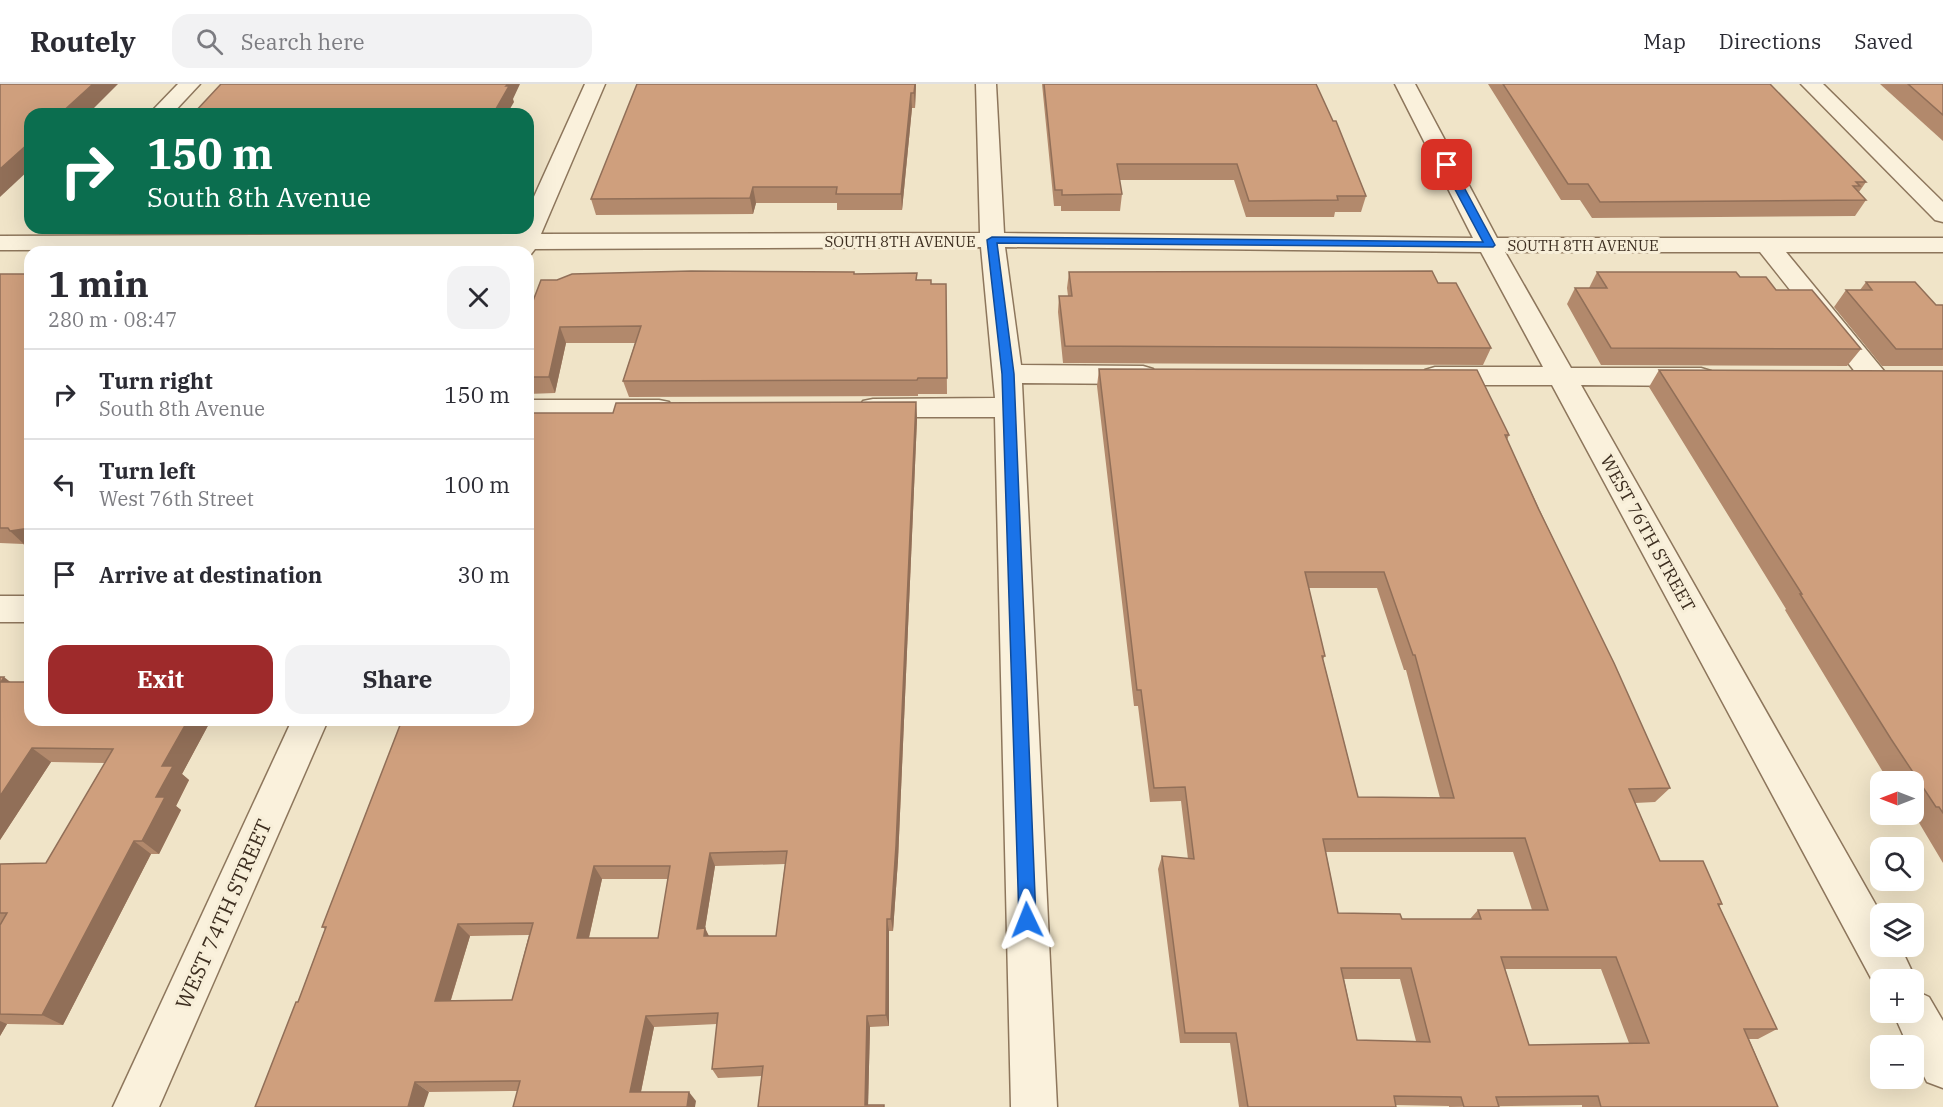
<!DOCTYPE html>
<meta charset="utf-8">
<style>
:root{--surface:#fff;--page:#f2f2f3;--text:#2b2b33;--muted:#7c7c81;--line:#e1e1e2;--accent:#9e2a2b}
body{margin:0;font-family:"IBM Plex Serif",serif;background:var(--page);color:var(--text);height:100vh;display:flex;flex-direction:column;font-size:22px;white-space:nowrap}
*{box-sizing:border-box;margin:0}
p{font-size:20px;color:var(--muted)}
.icon{flex:none;width:33px;height:33px;fill:none;stroke:currentColor;stroke-width:2;stroke-linecap:round;stroke-linejoin:round}
.map{position:relative;flex:1;overflow:hidden}
.sheet{position:absolute;left:24px;top:162px;width:510px;height:480px;display:flex;flex-direction:column;background:var(--surface);border-radius:18px;box-shadow:0 6px 24px #0002}
.sheet>*{flex:none}
.banner{position:absolute;left:24px;top:24px;width:510px;height:126px;border-radius:18px;box-shadow:0 6px 24px #0002;background:#0b6e4f;color:#fff;overflow:hidden}
.needle{width:39px;rotate:270deg}
.buttons{position:absolute;left:1870px;top:687px;display:grid;gap:12px}
.buttons a{display:grid;place-items:center;width:54px;height:54px;border-radius:12px;background:var(--surface);box-shadow:0 6px 24px #0002;font-size:30px}
.pin{position:absolute;display:grid;place-items:center;width:51px;height:51px;color:#fff;margin:-26px;border-radius:12px;box-shadow:0 3px 9px #0006}
.me{position:absolute;width:66px;margin:-33px;rotate:358deg;stroke-linejoin:round;filter:drop-shadow(0 0 4px #0008)}
.turn{display:flex;align-items:center;gap:21px;height:126px;padding:0 24px;font-size:27px}
.turn .icon{width:78px;height:78px;stroke-width:2.5}
.turn b{display:block;font-size:42px;line-height:51px}
.round{display:grid;place-items:center;flex:none;width:63px;height:63px;border-radius:18px;background:var(--page)}
.head{display:flex;align-items:center;justify-content:space-between;height:102px;padding:0 24px}
h1{font-size:36px;font-weight:800;line-height:45px}
.primary-button{display:flex;gap:12px;margin-top:auto;padding:12px 24px}
.primary-button a{flex:1;height:69px;border-radius:18px;background:var(--accent);color:#fff;font-size:24px;font-weight:800;line-height:69px;text-align:center}
.primary-button a+a{background:var(--page);color:var(--text)}
ul{padding:0;list-style:none}
li{display:flex;align-items:center;gap:18px;height:90px;padding:0 24px;border-top:2px solid var(--line)}
li div{flex:1}
li b{display:block;font-size:22px}
li em{font-style:normal}
header{display:flex;align-items:center;gap:36px;box-sizing:border-box;height:84px;padding:0 30px;background:var(--surface);border-bottom:2px solid var(--line)}
header strong{font-size:28px}
nav{display:flex;gap:33px;margin-inline-start:auto;font-size:21px}
.search{width:420px;height:54px;background:var(--page);display:flex;align-items:center;gap:15px;box-sizing:border-box;padding:0 21px;border-radius:18px;color:var(--muted);font-size:22px}
.map>svg:first-child{display:block}
.lines{fill:none;stroke-linecap:round;stroke-linejoin:round}
.minor-casing{stroke:#8d765c;stroke-width:3}
.minor{fill:#faf1dc;fill-rule:evenodd}
.wall{fill:#b2896c;fill-rule:evenodd}
.shaded-wall{fill:#916f58}
.building{fill:#cf9f7d;stroke:#916f58;stroke-width:1.5;fill-rule:evenodd}
.route{fill:#1a73e8;stroke:#114b97;stroke-width:1.5}
.labels{text-anchor:middle;dominant-baseline:central;stroke-width:6;stroke-linejoin:round;paint-order:stroke}
.far-street-label{font-size:15px;fill:#3d2e20;stroke:#f7eed8}
.street-label{font-size:18px;fill:#3d2e20;stroke:#f7eed8}
.near-street-label{font-size:21px;fill:#3d2e20;stroke:#f7eed8}
</style>
<header>
<strong>Routely</strong>
<div class="search"><svg class="icon" aria-label="search" viewBox="0 0 24 24"><circle cx="10" cy="10" r="6"/><path d="M15 15l6 6"/></svg>Search here</div>
<nav><a>Map</a><a>Directions</a><a>Saved</a></nav>
</header>
<div class="map">
<svg width="1943" height="1023" viewBox="0 0 1943 1023">
<rect width="100%" height="100%" fill="#f0e4c8"/>
<g class="lines">
<defs>
<g id="minor">
<path d="M178,0H200L172,30H149Z"/>
<path d="M585,0H605L541,150L980,149L976,0H996L1004,149L1473,154L1395,0H1415L1497,154H1943V168H1786L1884,287L1888,293L1884,299L1874,302L1864,299L1760,168H1505L1571,284H1701L1711,287L1715,293L1711,299L1701,302L1581,301L1881,830V862H1900L1916,896L1914,902V896H1881L1880,911L1552,301H1435L1425,298L1421,292L1425,286L1435,283H1543L1481,168L1005,163L1021,281L1143,282L1153,285L1157,291L1153,297L1143,300L1022,299L1057,1023H1011L995,333H873L863,331L859,324L863,317L873,315L995,314L981,163L535,165L528,174V168H509L510,165L0,166V152L517,150L520,144H528V126Z"/>
<path d="M1801,0H1823L1943,118V138L1935,136Z"/>
<path d="M528,316H659L669,318L673,325L669,332L659,334H528Z"/>
<rect x="0" y="512" width="30" height="26"/>
<path d="M292,636H328L159,1023H113Z"/>
<path d="M1914,906L1929,913L1943,937V1004L1927,998L1914,973V962H1908L1893,928H1914Z"/>
</g>
</defs>
<!-- minor casing -->
<use href="#minor" class="minor-casing"/>
<!-- minor -->
<use href="#minor" class="minor"/>
</g>
<!-- wall -->
<g class="wall">
<path d="M916,0L915,24H912L902,126H837V119H756L753,130L596,131L591,115Z"/>
<path d="M1042,0H1316L1366,112L1361,128H1335L1334,133H1246L1234,96H1119L1122,110L1120,127H1061V122H1054Z"/>
<path d="M1488,0H1770L1866,98L1859,108L1866,116L1855,132L1592,134L1580,116H1561Z"/>
<path d="M1880,0H1943V57Z"/>
<path d="M1069,188L1438,199L1491,264L1483,281L1063,279L1058,228L1059,212H1068L1067,204Z"/>
<path d="M1597,188L1740,193L1776,206L1861,265L1847,282L1601,281L1567,220L1575,204H1589Z"/>
<path d="M917,189V196L931,200H946L947,310H918V312L629,313L623,297L635,259H566L555,309L528,310V230L854,190Z"/>
<path d="M0,190H30V462H26L23,460L0,459Z"/>
<path d="M1866,198L1936,221H1943V282H1882L1834,223L1846,206H1860Z"/>
<path d="M1099,285L1509,351L1507,356L1670,704L1655,718L1635,719L1660,777L1722,820L1719,822L1777,945L1758,955H1749L1778,1023H1582V1021L1449,1023V1022L1396,1021V1023H1239L1230,959H1180L1158,785L1162,772L1188,775L1181,717L1150,718L1138,622H1134L1097,302ZM1309,504H1377L1404,586H1406L1440,714L1358,713L1323,575L1325,572ZM1326,768H1513L1532,826H1478L1470,835H1402L1338,829ZM1505,885H1601L1629,959L1529,961ZM1344,895H1400L1416,957L1357,956Z"/>
<path d="M1659,286L1943,287V779L1918,737H1915L1911,730H1914V698H1889L1872,670L1785,526L1786,525L1649,303Z"/>
<path d="M916,318L917,335L898,776L893,847H889V942L870,943L868,1021L758,1023L762,992L718,994L712,985L717,940L654,943L641,1008L696,1017L518,1007L429,1008L298,918L325,845L322,843L613,329ZM785,780L776,852H709L705,844L715,782ZM602,795H668L658,854H589ZM529,851L512,916H451L470,852Z"/>
<path d="M0,593L30,636H211L182,690L189,696L176,722L181,726L159,770H151L63,941L7,940L0,952V780L46,779L105,679L51,678L0,756Z"/>
</g>
<!-- shaded-wall -->
<g class="shaded-wall">
<path d="M93,0H118L88,30H60Z"/>
<path d="M508,0H520L513,15L514,18L507,30H493Z"/>
<path d="M915,0H916L915,24L914,9Z"/>
<path d="M911,9L912,24L902,126L901,110Z"/>
<path d="M30,58V85L0,113V85Z"/>
<path d="M753,103L756,119L753,130L750,114Z"/>
<path d="M560,243L566,259L555,309L549,293Z"/>
<path d="M916,318L917,335L898,776L893,847L891,835Z"/>
<path d="M28,444L30,446V462H26L10,447Z"/>
<path d="M4,593L23,608L1,598Z"/>
<path d="M188,636H211L182,690L189,696L176,722L181,726L159,770L142,757L156,713L162,682Z"/>
<path d="M32,664L51,678L0,756V712Z"/>
<path d="M134,757L151,770L63,941L42,931Z"/>
<path d="M710,769L715,782L703,857L697,845Z"/>
<path d="M594,782L602,795L586,866L577,854Z"/>
<path d="M887,835L889,847V942L886,931Z"/>
<path d="M458,840L470,852L447,928L435,917Z"/>
<path d="M705,844L711,857L704,852Z"/>
<path d="M646,932L654,943L639,1017L630,1008Z"/>
<path d="M867,932L870,943L868,1023L865,1021Z"/>
<path d="M0,937L7,940L0,952Z"/>
<path d="M415,998L429,1008L424,1023H408Z"/>
<path d="M689,1008L696,1017L695,1023H687Z"/>
</g>
<!-- building -->
<g class="building">
<path d="M0,0H93L60,30H30V58L0,85Z"/>
<path d="M221,0H508L506,2H509L493,30H193Z"/>
<path d="M637,0H915L914,9H911L901,110H836L837,103H753L750,114L591,115Z"/>
<path d="M1044,0H1316L1333,37H1336L1366,112H1337L1338,116L1249,117L1237,80H1117L1122,110L1062,111V106H1055Z"/>
<path d="M1503,0H1770L1866,98H1856L1860,102H1853L1866,116L1600,118L1588,100H1568Z"/>
<path d="M1908,0H1943V31Z"/>
<path d="M691,187L854,188V190L917,189L916,196H931V200H946L947,294H918L917,296L623,297L641,242L560,243L549,293H528V230L541,196H557L572,190Z"/>
<path d="M1432,187L1438,199H1456L1491,264L1065,262L1059,212H1072L1069,188Z"/>
<path d="M1597,188H1736L1740,193H1766L1776,206H1812L1861,265L1611,264L1575,204H1607Z"/>
<path d="M0,190H30V444L10,447L8,444H0Z"/>
<path d="M1866,198H1915L1936,221H1943V265H1896L1846,206H1872Z"/>
<path d="M1099,285L1477,286L1509,351H1505L1539,426L1614,579L1670,704L1629,705L1660,777H1703L1722,820H1718L1777,945H1744L1778,1023H1601L1598,1012L1496,1013L1499,1023H1464L1461,1013L1394,1012L1396,1023H1248L1236,949H1185L1162,772L1194,775L1185,703L1154,704L1141,606H1137ZM1305,488H1384L1413,571H1415L1454,714L1358,713L1322,572H1325ZM1525,754L1548,826H1478L1481,835H1402L1400,830L1338,829L1323,755ZM1501,873H1616L1649,959L1529,961ZM1341,884H1411L1430,958L1357,956Z"/>
<path d="M1659,286L1943,287V729L1939,723H1936L1891,655L1800,510H1802Z"/>
<path d="M916,318L896,762L891,835H887L886,931L867,932L865,1021H884V1023H758L763,982L712,985L718,929L646,932L630,1008H689L687,1023H513L520,997L415,998L408,1023H255L296,918H298L326,843H322L402,636H528V329H613L616,319ZM787,767L776,852H704L705,844L697,845L710,769ZM594,782H670L658,854H577ZM533,839L512,916L435,917L458,840Z"/>
<path d="M0,593H4L1,598H30V636H188L162,682H173L156,713H165L142,757H134L42,931L0,930V841L7,829H0V780L46,779L113,665L32,664L0,712Z"/>
</g>
<!-- route -->
<path class="route" d="M1447,78L1452,81L1495,161L1493,163L997,159L1014,290L1036,836L1033,842L1027,844L1021,842L1019,836L1002,290L987,156L992,153L1483,158L1442,81Z"/>
<g class="labels">
<!-- far-street labels -->
<g class="far-street-label">
<text x="900" y="157">SOUTH 8TH AVENUE</text>
<text x="1583" y="161">SOUTH 8TH AVENUE</text>
</g>
<!-- street labels -->
<g class="street-label">
<text transform="translate(1648 449) rotate(61)">WEST 76TH STREET</text>
</g>
<!-- near-street labels -->
<g class="near-street-label">
<text transform="translate(223 830) rotate(-66)">WEST 74TH STREET</text>
</g>
</g>
</svg>
<div class="buttons">
<a><svg class="needle" viewBox="-14 -14 28 28"><path d="M0-13l5 13h-10z" fill="#e53935"/><path d="M0 13l5-13h-10z" fill="#7c7c81"/></svg></a>
<a><svg class="icon" aria-label="search" viewBox="0 0 24 24"><circle cx="10" cy="10" r="6"/><path d="M15 15l6 6"/></svg></a>
<a><svg class="icon" aria-label="layers" viewBox="0 0 24 24"><path d="M12 4l9 5-9 5-9-5zM3 14l9 5 9-5"/></svg></a>
<a>+</a>
<a>−</a>
</div>
<div class="pin" style="left:1447px;top:81px;background:#d93025"><svg class="icon" aria-label="arrive" viewBox="0 0 24 24"><path d="M6 21V4h12l-3 4 3 4H6"/></svg></div>
<svg class="me" style="left:1027px;top:836px" viewBox="-20 -20 40 40"><path d="M0-17L14 15 0 8-14 15z" fill="#1a73e8" stroke="#fff" stroke-width="4"/></svg>
<div class="banner">
<div class="turn"><svg class="icon" aria-label="right" viewBox="0 0 24 24"><path d="M7 20v-9h11M14 6l5 5-5 5"/></svg><div><b>150 m</b>South 8th Avenue</div></div>
</div>
<section class="sheet">
<div class="head"><div><h1>1 min</h1><p>280 m · 08:47</p></div><a class="round"><svg class="icon" aria-label="close" viewBox="0 0 24 24"><path d="M6 6l12 12M18 6L6 18"/></svg></a></div>
<ul>
<li><svg class="icon" aria-label="right" viewBox="0 0 24 24"><path d="M7 20v-9h11M14 6l5 5-5 5"/></svg><div><b>Turn right</b><p>South 8th Avenue</p></div><em>150 m</em></li>
<li><svg class="icon" aria-label="left" viewBox="0 0 24 24"><path d="M17 20v-9H6M10 6l-5 5 5 5"/></svg><div><b>Turn left</b><p>West 76th Street</p></div><em>100 m</em></li>
<li><svg class="icon" aria-label="arrive" viewBox="0 0 24 24"><path d="M6 21V4h12l-3 4 3 4H6"/></svg><div><b>Arrive at destination</b></div><em>30 m</em></li>
</ul>
<div class="primary-button"><a>Exit</a><a>Share</a></div>
</section>
</div>
